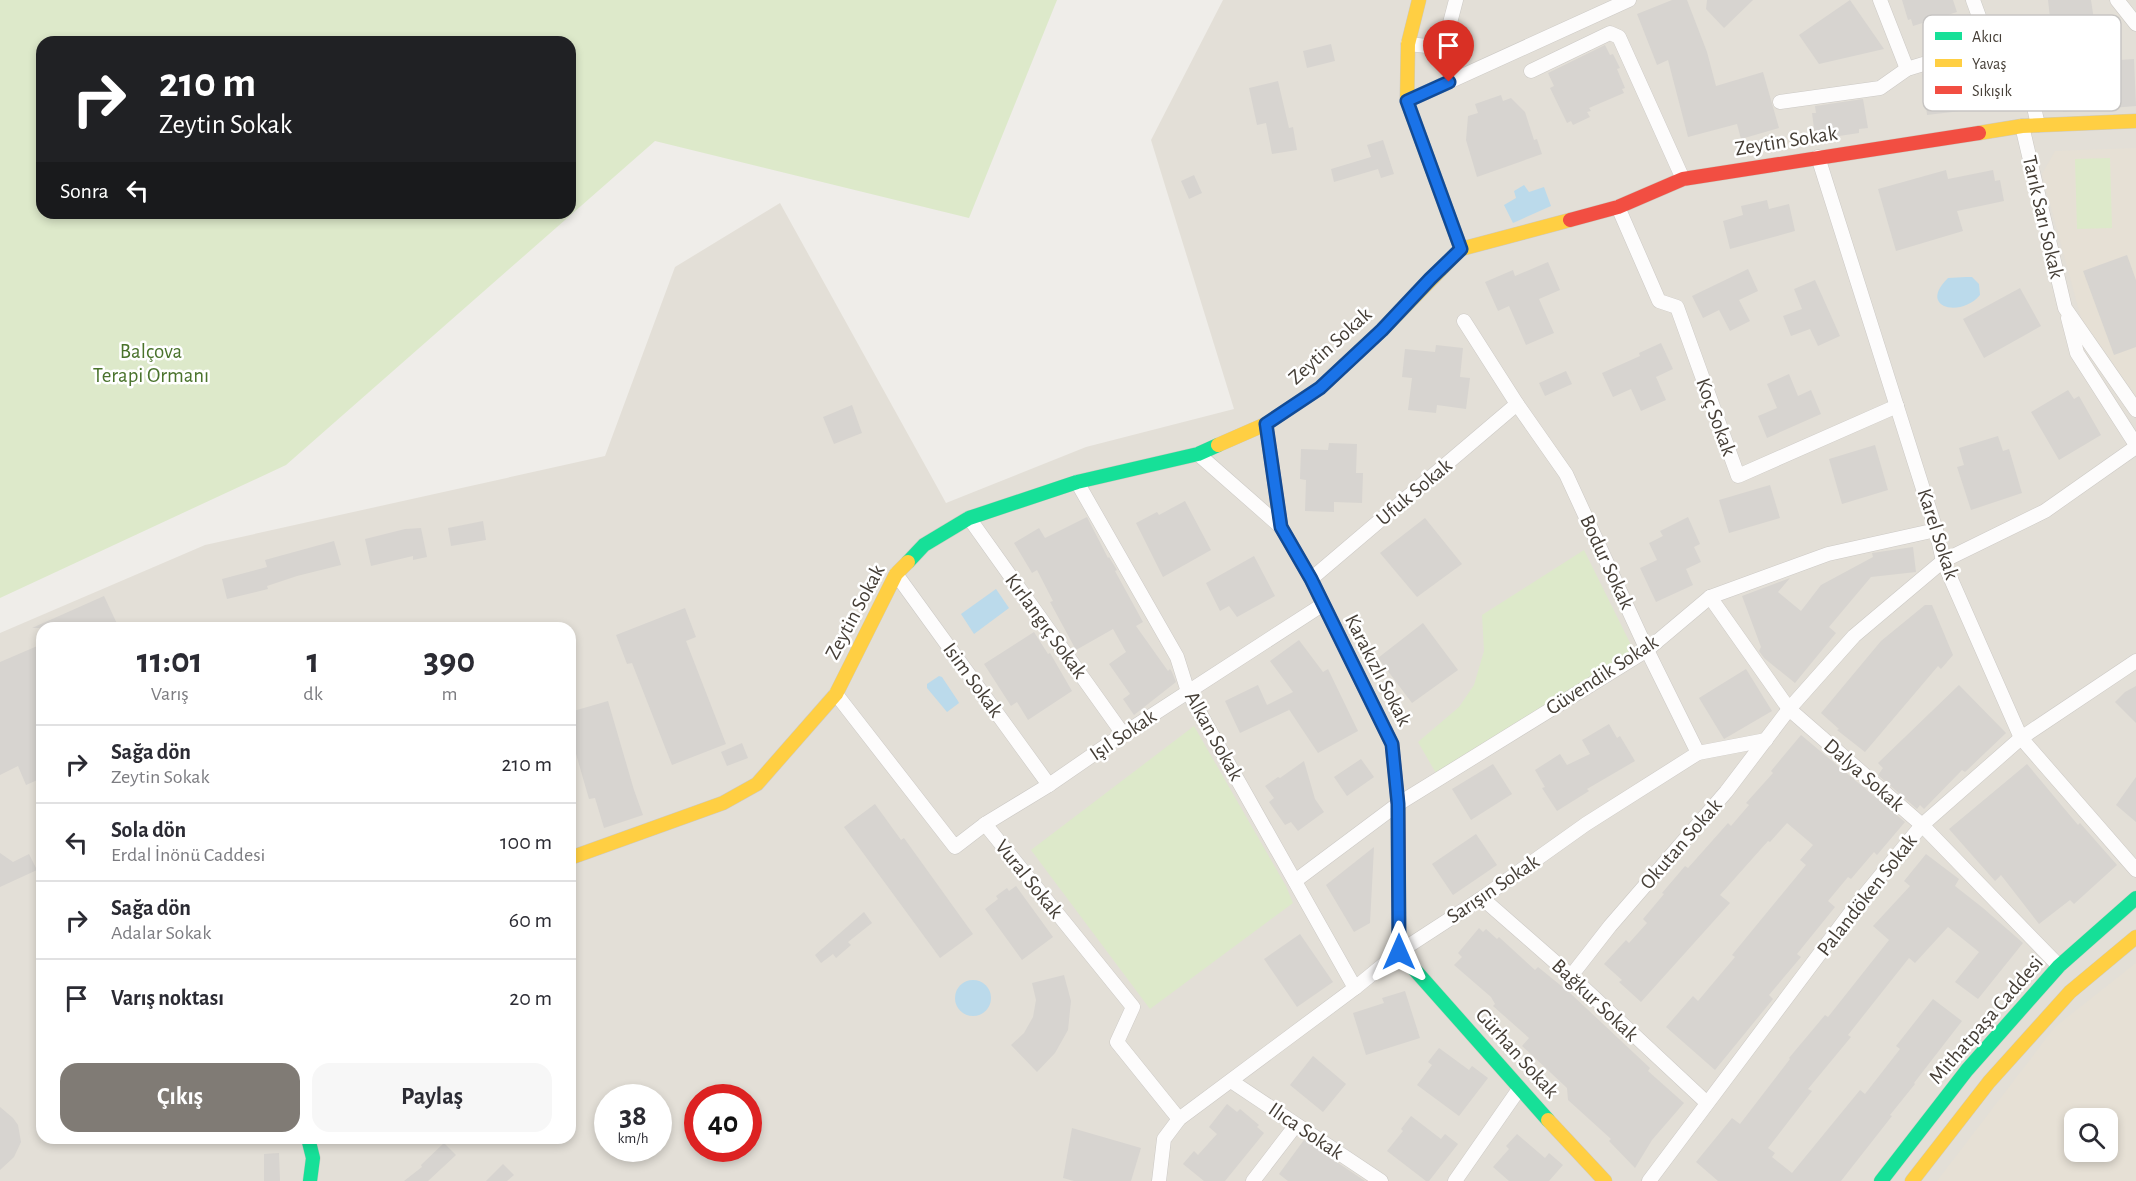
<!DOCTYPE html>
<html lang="tr">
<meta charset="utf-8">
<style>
:root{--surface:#fff;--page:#f7f7f7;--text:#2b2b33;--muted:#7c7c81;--line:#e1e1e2;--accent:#807b75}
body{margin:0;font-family:"Alegreya Sans",sans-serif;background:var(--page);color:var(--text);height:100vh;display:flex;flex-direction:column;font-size:22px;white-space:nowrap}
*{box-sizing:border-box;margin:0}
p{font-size:20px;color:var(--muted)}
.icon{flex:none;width:33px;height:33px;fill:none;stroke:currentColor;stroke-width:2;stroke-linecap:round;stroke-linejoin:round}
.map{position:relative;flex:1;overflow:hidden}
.drawer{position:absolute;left:36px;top:622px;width:540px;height:522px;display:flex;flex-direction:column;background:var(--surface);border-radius:18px;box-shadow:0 3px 9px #0003}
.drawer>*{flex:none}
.banner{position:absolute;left:36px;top:36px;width:540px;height:183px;border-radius:18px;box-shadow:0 3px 9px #0003;background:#202124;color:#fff;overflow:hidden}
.buttons{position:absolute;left:2064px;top:1108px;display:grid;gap:12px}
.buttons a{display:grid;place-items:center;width:54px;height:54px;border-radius:12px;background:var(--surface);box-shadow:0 3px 9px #0003;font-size:30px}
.speed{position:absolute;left:594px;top:1084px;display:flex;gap:12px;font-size:30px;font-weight:700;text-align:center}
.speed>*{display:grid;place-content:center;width:78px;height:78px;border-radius:50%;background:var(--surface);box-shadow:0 3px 9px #0003;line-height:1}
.speed small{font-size:15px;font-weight:400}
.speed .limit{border:9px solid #d22;background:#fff;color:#111}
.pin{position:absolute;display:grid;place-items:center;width:51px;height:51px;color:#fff;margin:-62px -26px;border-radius:50% 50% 50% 0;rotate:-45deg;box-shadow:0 0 6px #0007}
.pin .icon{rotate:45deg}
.me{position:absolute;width:66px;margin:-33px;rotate:0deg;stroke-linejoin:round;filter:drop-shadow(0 0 4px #0008)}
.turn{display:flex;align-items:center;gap:21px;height:126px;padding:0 24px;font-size:27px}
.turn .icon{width:78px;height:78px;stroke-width:2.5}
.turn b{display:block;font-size:42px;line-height:51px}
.then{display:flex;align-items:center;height:57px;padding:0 24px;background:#0003;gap:12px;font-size:22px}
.eta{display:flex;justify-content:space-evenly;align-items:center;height:102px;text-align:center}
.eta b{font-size:36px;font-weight:600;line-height:42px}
.button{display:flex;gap:12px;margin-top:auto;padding:12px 24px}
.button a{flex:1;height:69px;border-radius:18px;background:var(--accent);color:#fff;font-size:24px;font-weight:600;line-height:69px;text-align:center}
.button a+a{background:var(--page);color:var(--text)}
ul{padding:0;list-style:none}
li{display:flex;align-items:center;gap:18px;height:78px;padding:0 24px;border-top:2px solid var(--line)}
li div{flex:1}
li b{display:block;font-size:22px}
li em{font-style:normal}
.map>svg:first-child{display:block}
.residential{fill:#e3dfd7;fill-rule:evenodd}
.education{fill:#e6e0d5;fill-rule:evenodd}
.green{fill:#dde9ca;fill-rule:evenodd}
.water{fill:#bbdaeb}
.building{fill:#d7d4d0}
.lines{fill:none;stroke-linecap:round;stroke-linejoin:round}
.street-casing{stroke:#ccc9c5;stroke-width:15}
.fast-casing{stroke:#cecac0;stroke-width:15}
.slow-casing{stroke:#cecac0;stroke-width:15}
.jam-casing{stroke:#cecac0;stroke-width:15}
.street{stroke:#fdfcfc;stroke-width:14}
.fast{stroke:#16e098;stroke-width:14}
.slow{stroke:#ffcf43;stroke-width:14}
.jam{stroke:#f24e42;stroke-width:14}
.route-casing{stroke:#114b97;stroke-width:15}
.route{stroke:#1a73e8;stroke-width:10}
.labels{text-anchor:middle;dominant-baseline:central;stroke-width:5;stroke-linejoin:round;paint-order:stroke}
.street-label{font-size:21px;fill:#453e36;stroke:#fff}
.park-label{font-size:21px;fill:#4a732c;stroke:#fff}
.key{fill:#fff;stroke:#c7c5c3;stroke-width:1.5}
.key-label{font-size:16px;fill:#453e36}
</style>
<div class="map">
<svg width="2136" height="1181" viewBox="0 0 2136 1181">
<rect width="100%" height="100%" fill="#efede9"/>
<!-- residential -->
<path class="residential" d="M1223,0H2136V1181H0V633L205,545L605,456L675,267L780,203L946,503L1086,447L1234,409L1151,140ZM42,628H570V1138H42ZM608,1098H658V1149H608ZM698,1098H748V1149H698ZM2074,1119H2108V1152H2074Z"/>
<!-- education -->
<g class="education">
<path d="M2136,148V404L2083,326L2042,174L2055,151Z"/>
<path d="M2136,963V1181H1937L2055,1027ZM2074,1119H2108V1152H2074Z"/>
</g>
<!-- green -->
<g class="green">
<path d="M0,0H1057L969,218L655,141L286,465L0,598ZM42,42H570V213H42Z"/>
<path d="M2110,158L2112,228L2077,229L2075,159Z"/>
<path d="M1584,550L1634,651L1437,775L1418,742L1459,707L1474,685L1484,651L1482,615Z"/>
<path d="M1194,726L1286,886L1293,903L1150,1009L1031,850Z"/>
</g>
<!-- water -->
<g class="water">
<path d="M1524,185L1529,192L1544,187L1551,206L1513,223L1504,205L1516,198L1514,191Z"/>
<path d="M1966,277H1972L1979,284L1980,295C1961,318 1917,308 1948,278Z"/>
<path d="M996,589L1009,608L974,634L961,614Z"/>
<path d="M939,676L942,677L958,701L959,703L947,712L927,688V684Z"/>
<circle cx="973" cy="998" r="18"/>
</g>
<!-- building -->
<g class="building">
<path d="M1672,0H1687L1707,52L1716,86L1763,72L1779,128L1741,139L1737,124L1688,137L1668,60L1657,65L1637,14Z"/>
<path d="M1707,0H1753L1724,28L1706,9Z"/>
<path d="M1850,0L1884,49L1819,64L1799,35Z"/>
<path d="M1902,0H1953L1957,12L1913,26L1911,19L1908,20Z"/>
<path d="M2048,0H2091L2094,20L2051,26Z"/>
<path d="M1331,44L1335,61L1307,68L1303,51Z"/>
<path d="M1605,45L1610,55L1613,54L1620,68L1617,69L1625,88L1622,89L1624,93L1589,108L1591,111L1587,112L1590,117L1573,125L1571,121L1567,123L1550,88L1554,86L1548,73Z"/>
<path d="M2006,59L2011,105L1927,115L1922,74L1944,67Z"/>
<path d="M2134,59L2136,106L2063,112V108L2059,109L2056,67L2061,66V64Z"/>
<path d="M1278,81L1289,128L1293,127L1297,150L1272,154L1266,123L1257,125L1249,88Z"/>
<path d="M1501,95L1503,101L1511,98L1525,112L1534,140L1537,139L1542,154L1477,177L1466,140L1468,116L1478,113L1475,104Z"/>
<path d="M1863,99L1868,128L1859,129V133L1826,138V135L1815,136L1812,113H1816L1815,106Z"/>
<path d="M1383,140L1394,174L1381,178L1378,169L1334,182L1331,169L1371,157L1367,145Z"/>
<path d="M1946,170L1948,179L1993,170L1995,181L2000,180L2004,201L1957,211L1963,231L1896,251L1878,189Z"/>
<path d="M1194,175L1202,193L1189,199L1181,181Z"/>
<path d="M1767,200L1769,209L1789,204L1795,231L1730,249L1723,221L1743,215L1741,206Z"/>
<path d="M2127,255L2136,280V347L2114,355L2083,271Z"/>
<path d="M1548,262L1560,290L1539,299L1554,333L1526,345L1509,306L1498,311L1485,282L1513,270L1515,276Z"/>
<path d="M1748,269L1758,291L1739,300L1750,321L1730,331L1719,310L1703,318L1692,296Z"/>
<path d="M1815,280L1840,336L1818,346L1810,329L1791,336L1783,316L1802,309L1794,289Z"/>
<path d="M2020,288L2041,326L1984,358L1963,319Z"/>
<path d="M1661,343L1673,369L1656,377L1666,400L1641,411L1631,389L1613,397L1602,373L1640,356L1639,353Z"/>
<path d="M1436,345L1463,348L1460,377L1470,378L1466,409L1437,405L1436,413L1408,410L1412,378L1402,377L1405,349L1435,352Z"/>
<path d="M1566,371L1572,384L1545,396L1539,383Z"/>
<path d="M1789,374L1798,396L1811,390L1821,414L1767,438L1758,416L1777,408L1767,384Z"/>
<path d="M2068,390L2074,399L2079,396L2101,435L2059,460L2031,412Z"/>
<path d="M852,405L862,433L834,444L823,417Z"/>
<path d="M1998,436L2003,451L2009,449L2022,493L1971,510L1957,467L1964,465L1959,448Z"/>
<path d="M1329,443L1357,444L1356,473H1363L1362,503L1334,502V512L1305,511L1306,480L1300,479L1301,449L1328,450Z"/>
<path d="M1875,445L1888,490L1842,504L1829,459Z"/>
<path d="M1770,485L1780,518L1729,533L1719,500Z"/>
<path d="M1185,501L1211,550L1163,577L1136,523L1157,512L1159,515Z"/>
<path d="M1087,517L1108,558L1109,557L1117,570L1115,571L1143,622L1136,626L1168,671L1170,669L1172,672L1176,682L1134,715L1123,699L1130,694L1109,664L1126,652L1113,629L1076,650L1050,602L1053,601L1037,570L1032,573L1014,543L1039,528L1045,538Z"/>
<path d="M1688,517L1700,544L1694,547L1701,562L1686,569L1693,585L1656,602L1640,568L1657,560L1649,543L1663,536L1660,531Z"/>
<path d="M1425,518L1462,564L1417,597L1380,553Z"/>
<path d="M483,521L486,540L451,546L448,528Z"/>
<path d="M421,528L427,557L413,560V556L371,566L365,539L405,529Z"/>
<path d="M334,541L341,565L297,576L267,586L268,589L227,599L222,579L267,567L265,560Z"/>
<path d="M1913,547L1916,572L1871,577L1829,627L1836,633L1795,683L1764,658L1759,651L1761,647L1742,596L1790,578L1778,592L1801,611L1821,585L1873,557L1872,553Z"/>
<path d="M1254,556L1275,596L1237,617L1229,606L1220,611L1206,583Z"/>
<path d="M104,596L119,628H32Z"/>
<path d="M1925,605H1932L1953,655L1941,669L1938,666L1865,752L1837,730L1839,729L1821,713L1881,641Z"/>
<path d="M685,608L696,637L686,641L726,744L672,765L632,663L627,664L616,635Z"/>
<path d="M1423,623L1458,670L1412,703L1378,658Z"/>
<path d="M1034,632L1048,654L1050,653L1072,691L1028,720L1017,702L1011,706L984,664Z"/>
<path d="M1299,640L1323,672L1328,669L1358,731L1318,753L1288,708L1289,710L1240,733L1225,701L1258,685L1267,705L1293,692L1270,661Z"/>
<path d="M42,644V778L26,785L18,766L0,775V662Z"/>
<path d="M1746,669L1772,711L1724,739L1699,698Z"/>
<path d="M1959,685L2006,733L1965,772L1962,770L1924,809L1920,805L1917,809L1878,775L1883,768L1878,763Z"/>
<path d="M2136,686V723L2115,702L2125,692Z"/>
<path d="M608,701L634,790L643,815L604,828L595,798L589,799L570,733V712Z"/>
<path d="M1609,724L1617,738L1620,736L1635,761L1587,789L1589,791L1557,811L1542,788L1545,787L1535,770L1560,754L1567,765L1590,754L1582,740Z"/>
<path d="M1801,735L1905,822L1877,855L1874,852L1851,879L1848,877L1828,901L1835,907L1797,954L1801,957L1769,995L1773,999L1715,1070L1666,1027L1693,996L1698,1001L1735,957L1732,955L1806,865L1800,860L1813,845L1787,823L1770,842L1768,841L1720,895L1730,903L1641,1002L1619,982L1622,980L1604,964L1626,940L1629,943L1647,923L1643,919L1664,894L1662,893L1685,866L1688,868L1728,823L1731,826L1749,805L1746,803L1773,773L1771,771Z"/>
<path d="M742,743L748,758L727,766L721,752Z"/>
<path d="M1361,759L1374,777L1347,796L1334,777Z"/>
<path d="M1304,761L1315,799L1324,812L1298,831L1291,822L1285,825L1269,802L1274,798L1265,786L1278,777L1280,778Z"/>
<path d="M1493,764L1512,794L1471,820L1452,789Z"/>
<path d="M2027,764L2078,825L2080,823L2117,865L2074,904L2070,900L2039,924L2001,875L1995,881L1949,829Z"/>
<path d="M2136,777V822L2116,805Z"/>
<path d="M875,804L901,840L904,838L973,934L940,958L844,827Z"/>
<path d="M1476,834L1497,865L1453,895L1432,864Z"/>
<path d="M1374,847L1370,923L1354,932L1326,885Z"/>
<path d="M0,853L13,862L29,854L37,870L0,887Z"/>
<path d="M1926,854L1959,879L1955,886L1983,908L2023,943L1978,999L1955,982L1979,952L1948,927L1915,963L1909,958L1848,1035L1851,1037L1808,1089L1812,1091L1768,1148L1775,1153L1772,1157L1792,1173L1860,1090L1865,1094L1900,1049L1896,1046L1933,999L1962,1021L1914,1083L1915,1084L1890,1115L1892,1116L1841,1181H1718L1696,1162L1732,1118L1740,1124L1790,1059L1789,1058L1825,1015L1828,1017L1889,940L1873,926L1910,886L1904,881Z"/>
<path d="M1016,886L1053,937L1022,960L985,909L998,899L996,896L1007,888L1009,891Z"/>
<path d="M864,912L872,923L848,942L851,945L836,958L833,954L821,963L815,955Z"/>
<path d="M1479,928L1483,932L1486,929L1497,939L1499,937L1535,970L1538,967L1570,993L1650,1068L1648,1071L1684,1103L1652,1140L1635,1168L1609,1141L1611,1139L1568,1100L1567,1088L1522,1046L1529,1038L1493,1006L1495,1004L1491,997L1454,965L1462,957L1458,953Z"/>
<path d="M1300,934L1333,982L1297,1007L1264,959Z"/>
<path d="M1064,975L1071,1001L1068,1030L1055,1053L1037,1072L1011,1045L1024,1033L1033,1017L1036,1000L1032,983Z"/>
<path d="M1405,991L1420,1038L1366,1055L1353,1013L1384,1003L1382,998Z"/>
<path d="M1439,1048L1469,1070L1472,1066L1488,1078L1459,1116L1417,1085L1432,1065L1428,1062Z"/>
<path d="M1313,1056L1346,1084L1323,1112L1290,1085Z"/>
<path d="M1227,1104L1237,1112L1240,1109L1259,1125L1257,1127L1264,1133L1225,1181H1204L1183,1164L1194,1151L1198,1155L1217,1134L1209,1127Z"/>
<path d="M0,1107L13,1118L18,1125L21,1142L14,1157L0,1170Z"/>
<path d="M1411,1116L1441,1139L1445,1134L1458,1144L1429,1181H1426L1387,1151L1403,1131L1401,1129Z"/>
<path d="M1072,1128L1141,1148L1131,1181H1074L1063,1178Z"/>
<path d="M1517,1134L1545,1158L1549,1153L1563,1165L1549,1181H1509L1493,1167L1509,1149L1506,1146Z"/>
<path d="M1304,1140L1365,1181H1288L1279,1174Z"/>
<path d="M444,1143L456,1155L428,1181H404L422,1167L421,1165Z"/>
<path d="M279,1153L280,1181H264V1154Z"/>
<path d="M503,1164L514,1175L507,1181H486Z"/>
</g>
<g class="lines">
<defs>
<g id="street">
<path d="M1880,0L1907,69"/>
<path d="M1973,0L1989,44L2019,41L2038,125"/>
<path d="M2117,0L2136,24"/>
<path d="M1408,44L1427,46L1445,42L1456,0"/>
<path d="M1531,71L1610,33L1619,37L1683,179"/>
<path d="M1407,101L1629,0"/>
<path d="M1780,102L1880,88L1907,69L1989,44"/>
<path d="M2022,126L2065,308L2136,410"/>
<path d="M1818,157L1936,530L1943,561L2021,738L2136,870"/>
<path d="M1618,207L1659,301L1677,307L1738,476L1897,406"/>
<path d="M2068,318L2077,353L2136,445"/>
<path d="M1464,321L1517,404L1566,474L1647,650L1698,753L1766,740"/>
<path d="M1198,454L1281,527"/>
<path d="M1077,482L1177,657L1188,692L1355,988"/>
<path d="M969,518L1123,734"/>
<path d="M896,574L1049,785"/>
<path d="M1311,579L1517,404"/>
<path d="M1710,597L1789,709L1922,825L2059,966"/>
<path d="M836,694L955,847L985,824L1133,1007L1117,1042L1179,1119"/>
<path d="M985,824L1049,785L1123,734L1322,605"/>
<path d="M1295,881L1398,804L1647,650L1710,597L1828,554L1936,530"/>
<path d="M1482,898L1571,976L1707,1103"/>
<path d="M1571,976L1610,926L1726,792L1789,709L1854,636L1943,561L2045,511L2136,447"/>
<path d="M1231,1081L1381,1181"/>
<path d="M1159,1181L1164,1139L1179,1119L1355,988L1399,952L1482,898L1586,824L1698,753"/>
<path d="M1253,1181L1296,1125"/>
<path d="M1455,1181L1519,1089"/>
<path d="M1649,1181L1854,908L1922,825L2021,738L2136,661"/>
</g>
<g id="fast">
<path d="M908,562L924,545L969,518L1077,482L1198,454L1218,445"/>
<path d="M1399,918V952L1548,1120"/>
<path d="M308,1138L313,1158L310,1181"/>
<path d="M1881,1181L1967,1070L2059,966L2136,898"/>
</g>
<g id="slow">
<path d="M1419,0L1408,44L1407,101L1461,249"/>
<path d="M1979,133L2022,126L2136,121"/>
<path d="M1218,445L1266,424L1320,388L1382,330L1461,249L1570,220"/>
<path d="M570,858L723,803L757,784L836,694L896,574L908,562"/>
<path d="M1548,1120L1605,1181"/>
<path d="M1912,1181L1989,1082L2070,992L2136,937"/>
</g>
<g id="jam">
<path d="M1570,220L1618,207L1683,179L1979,133"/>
<path d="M1266,424L1281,527L1311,579L1392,744L1398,804L1399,918"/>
</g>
</defs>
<!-- street casing -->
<use href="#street" class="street-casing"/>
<!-- fast casing -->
<use href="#fast" class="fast-casing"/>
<!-- slow casing -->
<use href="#slow" class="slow-casing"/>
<!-- jam casing -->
<use href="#jam" class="jam-casing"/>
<!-- street -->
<use href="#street" class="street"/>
<!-- fast -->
<use href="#fast" class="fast"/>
<!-- slow -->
<use href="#slow" class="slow"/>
<!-- jam -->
<use href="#jam" class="jam"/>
</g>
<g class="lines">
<defs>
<path id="route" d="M1399,952L1398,804L1392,744L1311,579L1281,527L1266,424L1320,388L1382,330L1430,279L1461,249L1407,101L1449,82"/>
</defs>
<!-- route casing -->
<use href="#route" class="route-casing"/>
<!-- route -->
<use href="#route" class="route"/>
</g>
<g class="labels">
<!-- street labels -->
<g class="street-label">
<text transform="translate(1786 141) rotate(-9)">Zeytin Sokak</text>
<text transform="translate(2043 217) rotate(77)">Tarık Sarı Sokak</text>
<text transform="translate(1330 346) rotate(-42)">Zeytin Sokak</text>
<text transform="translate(1716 417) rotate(70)">Koç Sokak</text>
<text transform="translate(1414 492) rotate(-40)">Ufuk Sokak</text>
<text transform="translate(1938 534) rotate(72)">Karel Sokak</text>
<text transform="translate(1607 562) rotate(65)">Bodur Sokak</text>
<text transform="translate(855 612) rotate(-62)">Zeytin Sokak</text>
<text transform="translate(1046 626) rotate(54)">Kırlangıç Sokak</text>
<text transform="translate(1378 670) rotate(63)">Karakızlı Sokak</text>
<text transform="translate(1602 675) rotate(-33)">Güvendik Sokak</text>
<text transform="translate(973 680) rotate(54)">Isim Sokak</text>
<text transform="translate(1123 735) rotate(-34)">Işıl Sokak</text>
<text transform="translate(1214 736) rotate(61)">Alkan Sokak</text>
<text transform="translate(1864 775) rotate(41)">Dalya Sokak</text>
<text transform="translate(1681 844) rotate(-49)">Okutan Sokak</text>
<text transform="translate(1029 879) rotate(51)">Vural Sokak</text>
<text transform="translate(1493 889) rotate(-34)">Sarışın Sokak</text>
<text transform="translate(1867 895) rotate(-52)">Palandöken Sokak</text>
<text transform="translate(1595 1000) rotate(43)">Bağkur Sokak</text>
<text transform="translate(1986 1020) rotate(-49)">Mithatpaşa Caddesi</text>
<text transform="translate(1517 1053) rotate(48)">Gürhan Sokak</text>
<text transform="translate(1306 1131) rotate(34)">Ilıca Sokak</text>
</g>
<!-- park labels -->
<g class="park-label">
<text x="151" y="351">Balçova<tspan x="151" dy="24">Terapi Ormanı</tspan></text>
</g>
</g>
<!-- legend -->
<rect x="1923" y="15" width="198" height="96" rx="9" class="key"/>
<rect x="1935" y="32" width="27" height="8" fill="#16e098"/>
<rect x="1935" y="59" width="27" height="8" fill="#ffcf43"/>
<rect x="1935" y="86" width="27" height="8" fill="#f24e42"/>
<g class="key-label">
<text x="1972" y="42">Akıcı</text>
<text x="1972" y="69">Yavaş</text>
<text x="1972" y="96">Sıkışık</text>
</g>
</svg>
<div class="buttons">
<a><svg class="icon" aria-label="search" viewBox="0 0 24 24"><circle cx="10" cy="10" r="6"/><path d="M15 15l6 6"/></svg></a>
</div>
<div class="speed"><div>38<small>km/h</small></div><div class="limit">40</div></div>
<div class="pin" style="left:1449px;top:82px;background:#d93025"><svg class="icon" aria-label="arrive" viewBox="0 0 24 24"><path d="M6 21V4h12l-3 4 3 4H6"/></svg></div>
<svg class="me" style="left:1399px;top:952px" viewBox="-20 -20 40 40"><path d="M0-17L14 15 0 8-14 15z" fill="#1a73e8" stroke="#fff" stroke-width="4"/></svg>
<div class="banner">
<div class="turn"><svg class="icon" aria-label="right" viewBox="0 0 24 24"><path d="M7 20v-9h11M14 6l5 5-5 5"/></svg><div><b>210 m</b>Zeytin Sokak</div></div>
<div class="then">Sonra<svg class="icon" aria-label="left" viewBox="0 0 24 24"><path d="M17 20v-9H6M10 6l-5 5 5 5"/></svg></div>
</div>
<section class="drawer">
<div class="eta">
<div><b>11:01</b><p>Varış</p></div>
<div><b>1</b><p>dk</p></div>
<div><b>390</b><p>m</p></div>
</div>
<ul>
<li><svg class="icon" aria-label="right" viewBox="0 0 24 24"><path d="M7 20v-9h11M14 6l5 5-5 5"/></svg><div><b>Sağa dön</b><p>Zeytin Sokak</p></div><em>210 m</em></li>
<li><svg class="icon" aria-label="left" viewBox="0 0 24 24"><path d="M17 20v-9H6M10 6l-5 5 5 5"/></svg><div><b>Sola dön</b><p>Erdal İnönü Caddesi</p></div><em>100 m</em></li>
<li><svg class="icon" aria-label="right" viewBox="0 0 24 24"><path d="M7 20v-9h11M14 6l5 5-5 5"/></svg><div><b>Sağa dön</b><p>Adalar Sokak</p></div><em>60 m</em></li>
<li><svg class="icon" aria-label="arrive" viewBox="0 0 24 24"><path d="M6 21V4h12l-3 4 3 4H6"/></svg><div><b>Varış noktası</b></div><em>20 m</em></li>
</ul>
<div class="button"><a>Çıkış</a><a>Paylaş</a></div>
</section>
</div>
